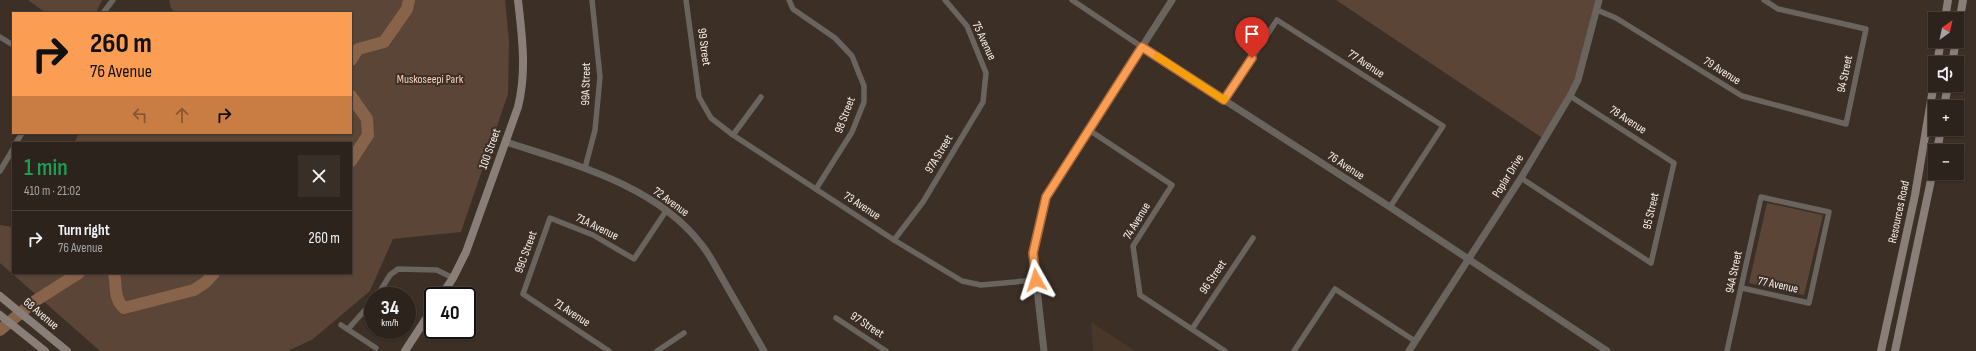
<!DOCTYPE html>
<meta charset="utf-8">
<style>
:root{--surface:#2c231c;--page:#382f29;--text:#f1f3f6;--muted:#a6a4a3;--line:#48403b}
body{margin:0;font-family:"Sofia Sans Condensed",sans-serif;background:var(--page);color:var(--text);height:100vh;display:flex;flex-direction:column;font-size:15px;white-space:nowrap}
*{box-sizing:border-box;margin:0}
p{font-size:13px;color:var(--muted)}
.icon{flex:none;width:22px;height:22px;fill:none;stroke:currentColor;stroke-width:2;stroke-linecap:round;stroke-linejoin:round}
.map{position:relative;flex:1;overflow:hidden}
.drawer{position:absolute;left:12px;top:142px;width:340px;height:132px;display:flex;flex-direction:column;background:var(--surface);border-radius:0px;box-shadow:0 1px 3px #0004,0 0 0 1px var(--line)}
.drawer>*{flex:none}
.hud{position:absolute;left:12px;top:12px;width:340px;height:122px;border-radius:0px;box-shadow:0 1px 3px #0004,0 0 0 1px var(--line);background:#fc9d54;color:#111;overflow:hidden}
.needle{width:26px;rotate:33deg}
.controls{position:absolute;left:1928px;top:12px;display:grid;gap:8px}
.controls a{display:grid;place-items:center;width:36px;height:36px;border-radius:0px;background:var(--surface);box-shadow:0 1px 3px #0004,0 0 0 1px var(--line);font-size:20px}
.speed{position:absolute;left:364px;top:287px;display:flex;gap:8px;font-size:20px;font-weight:700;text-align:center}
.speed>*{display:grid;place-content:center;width:52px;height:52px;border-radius:50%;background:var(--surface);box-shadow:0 1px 3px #0004,0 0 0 1px var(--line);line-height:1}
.speed small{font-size:10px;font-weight:400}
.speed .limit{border:2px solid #111;border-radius:6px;background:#fff;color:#111}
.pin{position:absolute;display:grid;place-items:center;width:34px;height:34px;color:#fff;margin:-41px -17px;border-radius:50% 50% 50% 0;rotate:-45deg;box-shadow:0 0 4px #0007}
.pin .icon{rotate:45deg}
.me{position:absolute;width:44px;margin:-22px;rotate:354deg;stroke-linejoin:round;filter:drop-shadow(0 0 3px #0008)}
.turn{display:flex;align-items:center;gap:14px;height:84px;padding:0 12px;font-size:18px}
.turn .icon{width:52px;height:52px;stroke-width:2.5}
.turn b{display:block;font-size:28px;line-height:34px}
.lanes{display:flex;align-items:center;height:38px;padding:0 12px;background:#0003;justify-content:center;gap:20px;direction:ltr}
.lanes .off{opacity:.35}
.round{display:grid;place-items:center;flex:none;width:42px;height:42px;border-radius:0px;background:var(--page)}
.overview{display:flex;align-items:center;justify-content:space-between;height:68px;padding:0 12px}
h1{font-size:24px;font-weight:600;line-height:30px;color:#1e9e55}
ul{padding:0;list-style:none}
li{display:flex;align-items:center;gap:12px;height:56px;padding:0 12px;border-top:1px solid var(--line)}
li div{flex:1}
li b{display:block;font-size:15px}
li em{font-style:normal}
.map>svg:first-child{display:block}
.built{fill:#49372a}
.green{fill:#5a4537}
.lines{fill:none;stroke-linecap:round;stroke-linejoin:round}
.river{stroke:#87634a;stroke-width:12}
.minor{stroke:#6a645f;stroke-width:5.5}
.tertiary{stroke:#6a645f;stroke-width:7}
.secondary{stroke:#897f78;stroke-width:8}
.route-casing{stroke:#a46637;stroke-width:10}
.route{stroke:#fc9d54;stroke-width:7}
.slow{stroke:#f59e0b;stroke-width:7}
.labels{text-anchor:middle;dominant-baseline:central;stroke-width:4;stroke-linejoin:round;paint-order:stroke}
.street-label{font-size:12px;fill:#faf2ec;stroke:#3b2f26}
.park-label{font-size:12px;fill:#f9d3ba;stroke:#3b2f26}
</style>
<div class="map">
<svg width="1976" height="351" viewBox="0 0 1976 351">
<rect width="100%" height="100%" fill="#3b2f26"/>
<!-- built -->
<path class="built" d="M1091,322L1135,351H1093Z"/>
<!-- green -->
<g class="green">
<path d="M28,0H102L96,13H46Z"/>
<path d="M169,0H505L509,40L508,94L461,232L393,239L370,291L313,339L288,351H100L0,263V225L13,227V273H351V143H74L79,133H351V13H176L171,8Z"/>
<path d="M1336,0H1599L1578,80L1544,139Z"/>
<path d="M1767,203L1823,215L1804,295L1749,283Z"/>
</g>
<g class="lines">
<!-- river -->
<g class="river">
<path d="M351,60L358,49L384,42L407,9L409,0"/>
<path d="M351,96L367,119L368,135L351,161"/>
<path d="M114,273C117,286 113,298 124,308L194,290L206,282L214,273"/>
<path d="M0,330L35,301L79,273"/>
</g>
<!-- minor -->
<g class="minor">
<path d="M686,0L699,97L711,118L733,135L894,240L962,281L981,285L1036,280"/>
<path d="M789,0L793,9L835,38L852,56L864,86V102L852,132L816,189"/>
<path d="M1072,0L1142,47"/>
<path d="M1597,10L1616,18L1742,96L1846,124L1866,29L1778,9L1764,0"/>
<path d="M103,13L113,0"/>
<path d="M0,37L13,45"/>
<path d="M1224,100L1277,20L1443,126L1390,207"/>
<path d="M1089,130L1172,185L1133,246L1140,295L1225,351"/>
<path d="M733,135L761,97"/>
<path d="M16,143L22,133"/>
<path d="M585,168L595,130L600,77L592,0"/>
<path d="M0,171L13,149"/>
<path d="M1521,178L1651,263L1674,163L1570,96"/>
<path d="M894,240L923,202L983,102L986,73L967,26L945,0"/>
<path d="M377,296L390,275L398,269L437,270L453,278"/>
<path d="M836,318L886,351"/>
<path d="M341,325L376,348"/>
<path d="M348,329L373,301"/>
<path d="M1192,329L1253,238"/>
<path d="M609,351L523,294L550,218L593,235L634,259L666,211"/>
<path d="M657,351L684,333"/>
<path d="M1294,351L1335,289L1415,341"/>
<path d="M1727,351L1761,197L1829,212L1809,303L1742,288"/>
</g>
<!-- tertiary -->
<g class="tertiary">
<path d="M1142,47L1390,207L1607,351"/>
<path d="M506,142C573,164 656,185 701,244C711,256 717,270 725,283C738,306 751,328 764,351"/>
<path d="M1044,351L1033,253L1046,197L1172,0"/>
<path d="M1409,351L1521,178L1570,96L1578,80L1599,0"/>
</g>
<!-- secondary -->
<g class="secondary">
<path d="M1945,19L1948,0"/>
<path d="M1957,35L1963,0"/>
<path d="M1937,63L1941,41"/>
<path d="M1952,63L1956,41"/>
<path d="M1944,107L1948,85"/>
<path d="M1937,151L1941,129"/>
<path d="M0,296L67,351"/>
<path d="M441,296L453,278L466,252L518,107C527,71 522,36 518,0"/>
<path d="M0,315L45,351"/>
<path d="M405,351L433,308"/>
<path d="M1881,351L1915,195L1935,77"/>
<path d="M1895,351L1935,161"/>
</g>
</g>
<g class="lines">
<defs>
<path id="route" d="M1036,280L1033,253L1046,197L1142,47L1224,100L1252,58"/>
</defs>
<!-- route casing -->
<use href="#route" class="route-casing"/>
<!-- route -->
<use href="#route" class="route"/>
<!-- slow -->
<path class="slow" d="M1157,56L1224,100L1225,98"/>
</g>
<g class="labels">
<!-- street labels -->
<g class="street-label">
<text transform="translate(984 41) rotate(65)">75 Avenue</text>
<text transform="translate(704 47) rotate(82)">99 Street</text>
<text transform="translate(1366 64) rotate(33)">77 Avenue</text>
<text transform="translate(1722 71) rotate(32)">79 Avenue</text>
<text transform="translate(1845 74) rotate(-78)">94 Street</text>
<text transform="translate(586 84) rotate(-89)">99A Street</text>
<text transform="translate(845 115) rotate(-69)">98 Street</text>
<text transform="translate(1628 120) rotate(33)">78 Avenue</text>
<text transform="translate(490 149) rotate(-70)">100 Street</text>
<text transform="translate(939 154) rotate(-59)">97A Street</text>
<text transform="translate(1346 166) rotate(33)">76 Avenue</text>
<text transform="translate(1508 176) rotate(-58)">Poplar Drive</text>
<text transform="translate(671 202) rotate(36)">72 Avenue</text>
<text transform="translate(862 206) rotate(33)">73 Avenue</text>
<text transform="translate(1651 211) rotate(-77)">95 Street</text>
<text transform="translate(1899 212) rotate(-78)">Resources Road</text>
<text transform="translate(1137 221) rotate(-59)">74 Avenue</text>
<text transform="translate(597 227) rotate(26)">71A Avenue</text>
<text transform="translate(526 252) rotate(-70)">99C Street</text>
<text transform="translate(1734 272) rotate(-78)">94A Street</text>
<text transform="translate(1213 277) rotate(-56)">96 Street</text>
<text transform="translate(1778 285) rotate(12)">77 Avenue</text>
<text transform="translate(572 313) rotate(33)">71 Avenue</text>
<text transform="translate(41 314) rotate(40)">68 Avenue</text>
<text transform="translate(867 325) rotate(33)">97 Street</text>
</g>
<!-- park labels -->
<g class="park-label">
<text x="430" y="79">Muskoseepi Park</text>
</g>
</g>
</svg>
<div class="controls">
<a><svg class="needle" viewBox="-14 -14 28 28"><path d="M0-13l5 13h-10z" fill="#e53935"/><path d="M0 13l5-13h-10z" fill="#a6a4a3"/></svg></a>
<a><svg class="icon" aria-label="sound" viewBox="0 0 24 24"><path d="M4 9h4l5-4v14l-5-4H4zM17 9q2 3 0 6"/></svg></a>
<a>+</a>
<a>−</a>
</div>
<div class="speed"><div>34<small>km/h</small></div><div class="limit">40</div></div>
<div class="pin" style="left:1252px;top:58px;background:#d93025"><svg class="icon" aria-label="arrive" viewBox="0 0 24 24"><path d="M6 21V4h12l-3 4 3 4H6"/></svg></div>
<svg class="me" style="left:1036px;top:280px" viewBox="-20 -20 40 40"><path d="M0-17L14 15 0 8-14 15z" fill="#fc9d54" stroke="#fff" stroke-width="4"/></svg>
<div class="hud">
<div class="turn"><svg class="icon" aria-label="right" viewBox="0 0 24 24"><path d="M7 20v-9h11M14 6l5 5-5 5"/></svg><div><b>260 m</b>76 Avenue</div></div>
<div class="lanes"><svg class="icon off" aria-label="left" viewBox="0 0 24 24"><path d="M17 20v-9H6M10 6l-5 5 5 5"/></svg><svg class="icon off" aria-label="ahead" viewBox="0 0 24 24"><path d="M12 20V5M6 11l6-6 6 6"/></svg><svg class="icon" aria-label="right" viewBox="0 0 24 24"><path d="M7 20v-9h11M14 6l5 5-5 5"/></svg></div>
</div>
<section class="drawer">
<div class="overview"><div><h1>1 min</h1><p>410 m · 21:02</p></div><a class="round"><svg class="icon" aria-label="close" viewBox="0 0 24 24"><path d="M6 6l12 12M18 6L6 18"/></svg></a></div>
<ul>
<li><svg class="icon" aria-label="right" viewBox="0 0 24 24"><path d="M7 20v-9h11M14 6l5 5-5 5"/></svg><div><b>Turn right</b><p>76 Avenue</p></div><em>260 m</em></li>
</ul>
</section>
</div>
